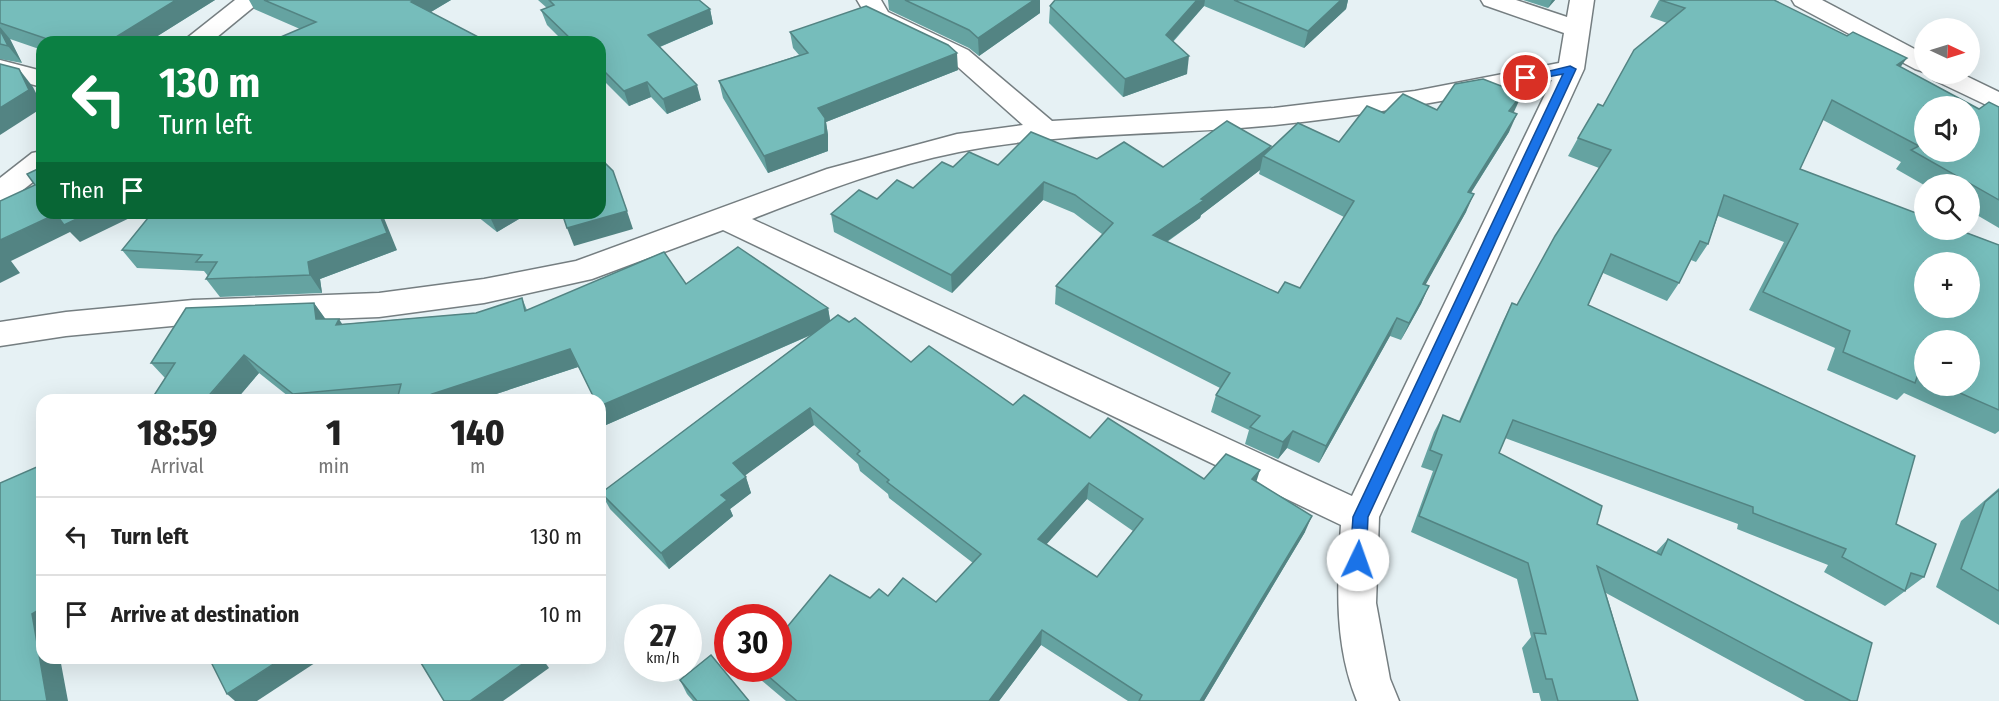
<!DOCTYPE html>
<meta charset="utf-8">
<style>
:root{--surface:#fff;--page:#f6f6f6;--text:#222;--muted:#767676;--line:#e0e0e0}
body{margin:0;font-family:"Fira Sans Condensed",sans-serif;background:var(--page);color:var(--text);height:100vh;display:flex;flex-direction:column;font-size:22px;white-space:nowrap}
*{box-sizing:border-box;margin:0}
p{font-size:20px;color:var(--muted)}
.icon{flex:none;width:33px;height:33px;fill:none;stroke:currentColor;stroke-width:2;stroke-linecap:round;stroke-linejoin:round}
.map{position:relative;flex:1;overflow:hidden}
.panel{position:absolute;left:36px;top:394px;width:570px;height:270px;display:flex;flex-direction:column;background:var(--surface);border-radius:18px;box-shadow:0 6px 24px #0002}
.panel>*{flex:none}
.hud{position:absolute;left:36px;top:36px;width:570px;height:183px;border-radius:18px;box-shadow:0 6px 24px #0002;background:#0b8043;color:#fff;overflow:hidden}
.needle{width:39px;rotate:94deg}
.tools{position:absolute;left:1914px;top:18px;display:grid;gap:12px}
.tools a{display:grid;place-items:center;width:66px;height:66px;border-radius:50%;background:var(--surface);box-shadow:0 6px 24px #0002;font-size:30px}
.speed{position:absolute;left:624px;top:604px;display:flex;gap:12px;font-size:30px;font-weight:700;text-align:center}
.speed>*{display:grid;place-content:center;width:78px;height:78px;border-radius:50%;background:var(--surface);box-shadow:0 6px 24px #0002;line-height:1}
.speed small{font-size:15px;font-weight:400}
.speed .limit{border:9px solid #d22;background:#fff;color:#111}
.pin{position:absolute;display:grid;place-items:center;width:51px;height:51px;color:#fff;margin:-26px;border:3px solid #fff;border-radius:50%;box-shadow:0 2px 6px #0007}
.me{position:absolute;width:66px;margin:-33px;rotate:3deg;stroke-linejoin:round;filter:drop-shadow(0 0 4px #0008)}
.turn{display:flex;align-items:center;gap:21px;height:126px;padding:0 24px;font-size:27px}
.turn .icon{width:78px;height:78px;stroke-width:2.5}
.turn b{display:block;font-size:42px;line-height:51px}
.then{display:flex;align-items:center;height:57px;padding:0 24px;background:#0003;gap:12px;font-size:22px}
.eta{display:flex;justify-content:space-evenly;align-items:center;height:102px;text-align:center}
.eta b{font-size:36px;font-weight:800;line-height:42px}
ul{padding:0;list-style:none}
li{display:flex;align-items:center;gap:18px;height:78px;padding:0 24px;border-top:2px solid var(--line)}
li div{flex:1}
li b{display:block;font-size:22px}
li em{font-style:normal}
.map>svg:first-child{display:block}
.lines{fill:none;stroke-linecap:round;stroke-linejoin:round}
.minor-casing{stroke:#757e81;stroke-width:3}
.major-casing{stroke:#757e81;stroke-width:3}
.minor{fill:#fff;fill-rule:evenodd}
.major{fill:#fff;fill-rule:evenodd}
.wall{fill:#65a3a1;fill-rule:evenodd}
.shaded-wall{fill:#538483}
.building{fill:#76bdbb;stroke:#538483;stroke-width:1.5;fill-rule:evenodd}
.route{fill:#1a73e8;stroke:#114b97;stroke-width:1.5}
</style>
<div class="map">
<svg width="1999" height="701" viewBox="0 0 1999 701">
<rect width="100%" height="100%" fill="#e6f1f4"/>
<g class="lines">
<defs>
<g id="minor">
<path d="M235,0H262L211,42H182Z"/>
<path d="M857,0H881L888,12L968,50L1052,121L1274,108L1415,91L1559,63L1564,33L1484,5L1481,0H1516L1567,17L1570,0H1594L1584,69L1379,517L1376,603L1390,679L1399,701H1357C1334,645 1337,585 1341,525L723,230L592,279L484,303L379,317L193,324L66,336L0,346V322L66,312L193,300L379,293L484,279L576,261L827,169L957,134L1023,125L950,60L870,22ZM1552,80L1352,496L752,219C819,193 888,166 959,152C1063,131 1170,136 1275,125C1368,116 1460,98 1552,80Z"/>
<path d="M0,60L42,71V87L0,76Z"/>
<path d="M42,151V175L10,200L0,203V178L32,153Z"/>
</g>
<g id="major">
<path d="M1792,0H1822L1924,54V72L1915,69L1795,5Z"/>
<path d="M1930,74H1962L1999,92V111L1934,80Z"/>
</g>
</defs>
<!-- minor casing -->
<use href="#minor" class="minor-casing"/>
<!-- major casing -->
<use href="#major" class="major-casing"/>
<!-- minor -->
<use href="#minor" class="minor"/>
<!-- major -->
<use href="#major" class="major"/>
</g>
<!-- wall -->
<g class="wall">
<path d="M0,0H215L148,42H42V50L10,39L22,63L0,59Z"/>
<path d="M249,0H451L431,12L484,40L485,42H269L300,29L254,9Z"/>
<path d="M538,0H699L710,9L713,24L660,47L701,100L667,114L651,97L629,106L600,77V42H564L547,25L541,10L547,8Z"/>
<path d="M888,0H1040V13L979,56L969,48L889,10Z"/>
<path d="M1055,0H1348L1346,9L1304,48L1204,6L1173,42L1187,74L1123,97L1049,23L1050,6Z"/>
<path d="M1523,0H1555L1548,8Z"/>
<path d="M1659,0L1901,67L1979,109L1999,107V228L1970,211V184L1924,185L1896,169L1901,162L1823,120L1800,169L1999,245V431L1995,434L1904,393L1897,400L1827,370L1835,348L1749,310L1784,242L1718,216L1708,244L1696,262L1691,260L1679,283L1667,301L1603,273L1588,305L1896,524L1924,577L1885,606L1824,572L1828,565L1737,529L1738,524L1505,438L1499,453L1597,524L1656,552L1668,539L1857,701H1805L1606,593L1638,701H1541L1539,693H1533L1522,648L1531,637L1517,579L1411,532L1433,471L1421,467L1434,432L1443,415L1459,421L1503,321L1512,303L1517,305L1599,168L1568,156L1578,138L1667,23L1650,17ZM1924,340L1970,386H1924Z"/>
<path d="M790,32L958,70L826,122L828,135V151L768,173L723,98L719,81L799,55L793,48Z"/>
<path d="M1437,110L1513,112L1509,132L1471,193L1466,212L1425,285L1429,286L1421,304L1401,340L1390,336L1319,463L1287,448L1278,459L1245,444L1249,430L1211,412L1216,395L1220,388L1055,304L1056,286L1102,234L1074,213L1043,200L952,293L834,232L831,214L913,188L953,167L1097,159L1163,167L1270,149L1339,142L1384,113ZM1260,170L1259,174L1344,217L1300,288L1278,293L1167,242L1200,218L1201,215Z"/>
<path d="M473,213H529L497,232Z"/>
<path d="M122,250H397L320,279L322,293L220,297L206,279L208,276L204,271L137,268Z"/>
<path d="M686,284L828,308L830,320L911,362L1090,438L1204,479L1256,481L1305,532L1204,701H1128L1041,645L999,701H786L761,680L757,669H778L870,598L888,596L936,602L973,563L889,498L888,494L860,471L858,464L814,425L745,475L751,493L730,509L733,516L669,569L610,509L601,493L811,335L606,425L600,412V400L578,367L478,400H293L259,373L236,400H151L165,378L151,363L314,303L325,319L342,324L476,313L522,298L527,310ZM1087,499L1133,531L1097,577L1046,544Z"/>
<path d="M1999,488V625L1936,587L1961,521Z"/>
<path d="M680,680L749,701H693L687,694Z"/>
</g>
<!-- shaded-wall -->
<g class="shaded-wall">
<path d="M176,0H215L148,42H108Z"/>
<path d="M414,0H451L419,19L411,2Z"/>
<path d="M1034,0H1040V13L979,56L978,38Z"/>
<path d="M1197,0H1205L1204,6L1163,52L1166,35Z"/>
<path d="M1341,0H1348L1346,9L1304,48L1308,31Z"/>
<path d="M1552,0H1555L1548,8Z"/>
<path d="M710,9L713,24L652,50L648,35Z"/>
<path d="M0,27L10,39L22,63L8,46L0,30Z"/>
<path d="M957,53L958,70L826,122L828,135V151L768,173L764,156L818,108Z"/>
<path d="M1189,56L1187,74L1123,97L1125,79Z"/>
<path d="M1907,58L1894,76L1897,65Z"/>
<path d="M19,69L33,87L42,105V108L0,135V108Z"/>
<path d="M647,82L651,97L629,106L624,91Z"/>
<path d="M697,85L701,100L667,114L663,99Z"/>
<path d="M1522,94L1514,112L1501,129L1509,111Z"/>
<path d="M1517,114L1509,132L1460,210L1468,192Z"/>
<path d="M1271,146L1268,158L1263,156L1260,170L1201,215L1200,218L1150,253L1153,235Z"/>
<path d="M1044,182L1043,200L952,293L951,275Z"/>
<path d="M1474,194L1466,212L1416,302L1423,284Z"/>
<path d="M627,211L633,229L574,246L567,228Z"/>
<path d="M89,213H140L80,242L70,232L11,261L20,273L0,283V240L56,214Z"/>
<path d="M379,213H382L397,250L320,279L322,293L310,275L308,262Z"/>
<path d="M492,213H529L497,232L489,215Z"/>
<path d="M1429,286L1421,304L1401,340L1409,323Z"/>
<path d="M314,303L327,321L316,319Z"/>
<path d="M828,308L831,326L606,425L600,412V406Z"/>
<path d="M1397,318L1390,336L1319,463L1326,446Z"/>
<path d="M339,319L351,338L336,325Z"/>
<path d="M570,349L578,367L478,400H435L432,394Z"/>
<path d="M244,355L259,373L236,400H206Z"/>
<path d="M810,408L814,425L739,480L733,463Z"/>
<path d="M1293,431L1287,448L1278,459L1283,442Z"/>
<path d="M39,466L42,469V480Z"/>
<path d="M1260,470L1255,486L1252,479Z"/>
<path d="M746,477L751,493L730,509L733,516L669,569L661,553L721,495Z"/>
<path d="M1089,483L1087,499L1037,555L1038,539Z"/>
<path d="M1312,516L1305,532L1204,701H1200Z"/>
<path d="M42,608V658H60L68,701H47L32,614Z"/>
<path d="M1042,630L1041,645L999,701H989Z"/>
<path d="M283,658H317L318,661L257,701H235L227,694Z"/>
<path d="M531,658H542L549,668L503,701H470Z"/>
</g>
<!-- building -->
<g class="building">
<path d="M0,0H176L108,42H56L0,23Z"/>
<path d="M264,0H414L411,2L484,40L480,42H269L316,22Z"/>
<path d="M549,0H699L710,9L648,35L697,85L663,99L647,82L624,91L600,67V42H574L541,10L554,5Z"/>
<path d="M905,0H1034L978,38L969,30Z"/>
<path d="M1055,0H1197L1166,35L1189,56L1125,79L1050,6Z"/>
<path d="M1234,0H1341L1308,31Z"/>
<path d="M1660,0H1774L1847,36L1853,32L1907,58L1897,65L1979,109L1989,102L1999,107V200L1911,150L1919,146L1832,100L1800,169L1924,216V230H1959L1999,245V410L1944,386H1970V340H1924V377L1918,374L1915,383L1843,352L1850,331L1763,292L1798,224L1724,195L1708,244L1700,241L1679,283L1611,254L1588,305L1915,456L1896,524L1936,544L1924,577L1911,573L1905,591L1842,557L1846,549L1753,513V507L1513,420L1499,453L1602,506L1597,524L1661,555L1668,539L1872,643L1857,701H1851L1597,566L1638,701H1558L1552,679H1546L1534,633L1546,634L1528,563L1419,516L1442,455L1430,450L1443,415L1460,422L1512,303L1517,305L1555,236L1611,150L1578,138L1598,104L1603,106L1634,50L1685,8ZM1924,106H1970V152H1924ZM1924,262H1970V308H1924Z"/>
<path d="M866,6L948,45L957,53L818,108L825,118V134L764,156L719,81L808,53L790,32Z"/>
<path d="M0,30L8,46L0,44Z"/>
<path d="M0,64L19,69L29,90L0,108Z"/>
<path d="M1483,79L1522,94L1509,111L1517,114L1468,192L1474,194L1423,284L1429,286L1409,323L1397,318L1326,446L1293,431L1283,442L1250,427L1260,416L1216,395L1230,373L1056,286L1113,223L1075,195L1044,182L951,275L831,214L859,190L877,199L897,180L913,188L942,162L953,167L969,152L998,165L1031,132L1097,159L1124,142L1163,167L1227,121L1271,146L1201,199L1204,200L1153,235L1278,293L1285,282L1300,288L1354,201L1263,156L1298,123L1339,142L1367,106L1384,113L1403,94L1437,110L1455,84Z"/>
<path d="M600,158L613,171L627,211L567,228L562,213H600Z"/>
<path d="M42,167V213H89L64,225L56,214L0,240V201L35,185L27,174Z"/>
<path d="M152,213H379L387,233L308,262L310,275L206,279L217,262H196L202,255L122,250Z"/>
<path d="M738,247L828,308L600,406V400H595L570,349L432,394L440,400H397L401,384L293,394L244,355L205,400H206H151L175,363H151L186,308L314,303L316,319H339L336,325L476,313L522,298L525,311L664,252L686,284Z"/>
<path d="M838,315L849,322L855,318L911,362L929,346L1013,405L1024,395L1090,438L1108,418L1204,479L1226,454L1260,470L1252,479L1312,516L1200,701H1139L1142,695L1042,630L989,701H797L760,669H778V638L830,575L870,598L879,589L888,596L903,578L936,602L981,554L887,482L889,480L857,454L860,451L810,408L733,463L746,477L721,495L727,500L661,553L601,493ZM1089,483L1143,519L1097,577L1038,539Z"/>
<path d="M39,466L42,480V608L32,614L47,701H0V483Z"/>
<path d="M1999,490V591L1961,569L1985,502Z"/>
<path d="M711,655L749,701H697L680,680Z"/>
<path d="M209,658H283L227,694Z"/>
<path d="M418,658H531L470,701H444Z"/>
</g>
<!-- route -->
<path class="route" d="M1570,66L1576,69L1368,517L1366,560L1364,565L1358,567L1353,565L1350,560L1353,517L1563,74L1526,81L1521,78Z"/>
</svg>
<div class="tools">
<a><svg class="needle" viewBox="-14 -14 28 28"><path d="M0-13l5 13h-10z" fill="#e53935"/><path d="M0 13l5-13h-10z" fill="#767676"/></svg></a>
<a><svg class="icon" aria-label="sound" viewBox="0 0 24 24"><path d="M4 9h4l5-4v14l-5-4H4zM17 9q2 3 0 6"/></svg></a>
<a><svg class="icon" aria-label="search" viewBox="0 0 24 24"><circle cx="10" cy="10" r="6"/><path d="M15 15l6 6"/></svg></a>
<a>+</a>
<a>−</a>
</div>
<div class="speed"><div>27<small>km/h</small></div><div class="limit">30</div></div>
<div class="pin" style="left:1526px;top:78px;background:#d93025"><svg class="icon" aria-label="arrive" viewBox="0 0 24 24"><path d="M6 21V4h12l-3 4 3 4H6"/></svg></div>
<svg class="me" style="left:1358px;top:560px" viewBox="-20 -20 40 40"><circle r="19" fill="#fff"/><path d="M0-13L10 11 0 6-10 11z" fill="#1a73e8"/></svg>
<div class="hud">
<div class="turn"><svg class="icon" aria-label="left" viewBox="0 0 24 24"><path d="M17 20v-9H6M10 6l-5 5 5 5"/></svg><div><b>130 m</b>Turn left</div></div>
<div class="then">Then<svg class="icon" aria-label="arrive" viewBox="0 0 24 24"><path d="M6 21V4h12l-3 4 3 4H6"/></svg></div>
</div>
<section class="panel">
<div class="eta">
<div><b>18:59</b><p>Arrival</p></div>
<div><b>1</b><p>min</p></div>
<div><b>140</b><p>m</p></div>
</div>
<ul>
<li><svg class="icon" aria-label="left" viewBox="0 0 24 24"><path d="M17 20v-9H6M10 6l-5 5 5 5"/></svg><div><b>Turn left</b></div><em>130 m</em></li>
<li><svg class="icon" aria-label="arrive" viewBox="0 0 24 24"><path d="M6 21V4h12l-3 4 3 4H6"/></svg><div><b>Arrive at destination</b></div><em>10 m</em></li>
</ul>
</section>
</div>
